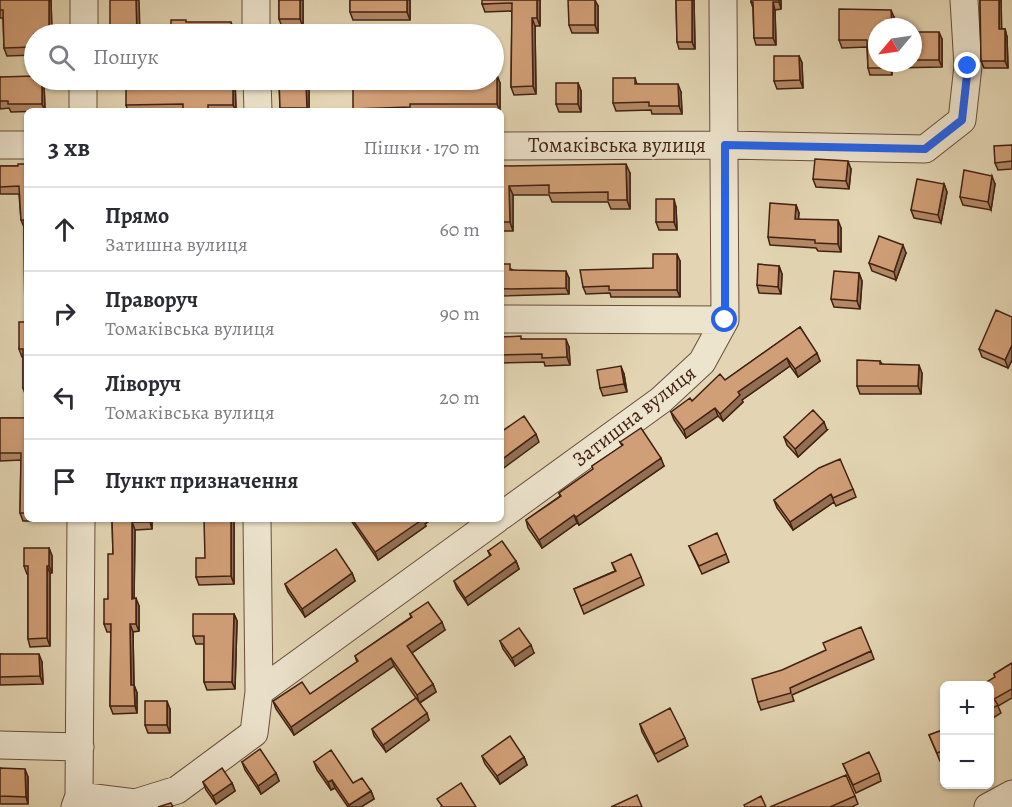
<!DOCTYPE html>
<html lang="uk">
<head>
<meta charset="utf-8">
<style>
  :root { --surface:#fff; --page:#f2f2f3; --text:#2b2b33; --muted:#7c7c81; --line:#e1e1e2 }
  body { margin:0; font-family:Alegreya,serif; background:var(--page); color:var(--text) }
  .controls { position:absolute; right:18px; bottom:18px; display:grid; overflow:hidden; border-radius:9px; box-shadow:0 2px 4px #0004 }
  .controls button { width:54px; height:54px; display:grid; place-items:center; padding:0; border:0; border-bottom:2px solid var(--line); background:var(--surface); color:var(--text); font:30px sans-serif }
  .compass { position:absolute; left:868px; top:18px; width:54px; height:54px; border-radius:50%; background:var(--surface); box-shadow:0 2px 4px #0004; rotate:241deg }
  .stop { position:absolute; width:18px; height:18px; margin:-14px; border:4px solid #2563eb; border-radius:50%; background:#fff }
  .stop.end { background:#2563eb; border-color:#fff; box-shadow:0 2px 6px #0008 }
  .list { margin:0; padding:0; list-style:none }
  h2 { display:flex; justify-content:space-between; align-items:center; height:78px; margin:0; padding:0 24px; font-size:26px }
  h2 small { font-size:20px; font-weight:400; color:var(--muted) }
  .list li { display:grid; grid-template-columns:39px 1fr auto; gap:18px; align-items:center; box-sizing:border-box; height:84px; padding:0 24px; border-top:2px solid var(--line) }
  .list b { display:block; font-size:22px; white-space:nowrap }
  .list p { margin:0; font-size:20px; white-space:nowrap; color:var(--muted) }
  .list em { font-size:20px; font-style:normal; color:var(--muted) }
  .icon { flex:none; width:33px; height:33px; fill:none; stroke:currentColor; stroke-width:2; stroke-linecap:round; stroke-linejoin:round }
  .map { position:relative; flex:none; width:1012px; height:807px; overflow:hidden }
  .search { position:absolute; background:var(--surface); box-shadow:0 2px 4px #0004; left:24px; top:24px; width:480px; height:66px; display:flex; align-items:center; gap:15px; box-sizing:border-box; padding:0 21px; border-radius:33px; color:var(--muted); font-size:22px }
  .panel { position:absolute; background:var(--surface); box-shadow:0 2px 4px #0004; left:24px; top:108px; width:480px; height:414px; border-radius:9px }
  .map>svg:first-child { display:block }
</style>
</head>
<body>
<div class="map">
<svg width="1012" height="807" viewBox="0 0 1012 807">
  <rect width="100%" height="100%" fill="#e3d5b3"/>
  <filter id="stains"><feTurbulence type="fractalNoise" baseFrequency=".00333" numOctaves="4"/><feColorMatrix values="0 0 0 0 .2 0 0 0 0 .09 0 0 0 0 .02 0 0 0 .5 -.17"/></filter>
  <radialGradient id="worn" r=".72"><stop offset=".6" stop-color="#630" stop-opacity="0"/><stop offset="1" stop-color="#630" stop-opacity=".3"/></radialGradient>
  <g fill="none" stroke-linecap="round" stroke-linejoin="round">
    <defs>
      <path id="minor" d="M256,0v34
        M84,34v-34
        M257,80l1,31
        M83,111v-31
        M0,145h27
        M501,146l224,-1 200,4 37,-29 6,-54 -4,-66
        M501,319l224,1
        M501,516l160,-116 41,-38 23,-42 -2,-320
        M259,692l238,-173
        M0,745l80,2
        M79,796l56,7 42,-13 77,-57 5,-41 -2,-173
        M75,807l4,-11 2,-277
        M988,807l24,-13"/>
    </defs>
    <use href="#minor" stroke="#6a4e3b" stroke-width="29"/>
    <use href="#minor" stroke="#ede4ce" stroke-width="27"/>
  </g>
  <path fill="#b48966" stroke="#422113" stroke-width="1.5" d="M0,0h51l1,34h-18v21l-27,1 -3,-8 -1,-30h-3z
    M279,0h24v27h-21l-3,-8z
    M350,0h60v20h-57l-3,-8z
    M540,0v26h-5l1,68 -22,1 -3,-8 1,-76 -27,1 -3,-8z
    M676,0h18l1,49h-16l-2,-7z
    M781,0v9l-6,1 1,35h-20l-2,-7 -1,-30 -2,-6z
    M980,0h21v29h4l2,8 1,31h-24l-3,-7z
    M598,6v27h-26l-3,-8z
    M894,17l-17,46h36v-31l29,7v28l-50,1v7h-22l-2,-7 -1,-21 -25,1 -3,-8z
    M799,56l3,7 1,25 -26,1 -3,-8z
    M0,77l43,3 1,4 1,27 -34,1 -2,-4 -9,1z
    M635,78l2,6 44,8 1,22h-30l-1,-4 -35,1 -3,-8z
    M143,80v2h54l38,-2 1,31h-108l-2,-6z
    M273,80h23v4h10l3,7v20h-28l-1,-3 -1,-28z
    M500,83v28h-147v-2z
    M578,83l3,8v21h-22l-3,-8z
    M1012,145v24l-14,1 -3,-7z
    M27,164v232h-1l-3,-8v-31h-1l-3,-8 6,-27 -1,-95 -3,-7 -2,-26h-19v-28h18z
    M501,166l129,7v36h-19l-3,-7h-56l-3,-7h-36v36h-12z
    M851,169l-2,20 -33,-2 -3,-8z
    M944,184l3,8 -6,31 -27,-5 -3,-8z
    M995,184l-4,26 -28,-5 -3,-8z
    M796,205l3,8 -1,6 43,9v24l-23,-1 -2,-3 -46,-3 -2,-8z
    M676,207l1,23h-18l-3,-8z
    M906,253l-10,27 -24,-9 -3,-8z
    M680,261v36h-69l-1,-4 -24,1 -3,-7z
    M501,264l12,6 56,8v16l-68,2z
    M779,266l3,8 -1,20 -22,-1 -2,-8z
    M859,273l3,8 -2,28 -26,-2 -3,-8z
    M1012,317v43l-4,8 -26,-11 -3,-8z
    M800,327l20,34 -22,16 -8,-11 -48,34 1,2 -20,19 -5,-5 -32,22 -12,-18 -3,-8 21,-11 33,-21z
    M501,337l21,2 47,8 1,18 -25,1 -1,-4 -42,1 -1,-3z
    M880,361l2,3 40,9 -1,21h-61l-3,-8z
    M624,374l3,18 -24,4 -3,-8z
    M0,418h27v101h20v2h-24l-3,-8 1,-53 -21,1z
    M827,430l-29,27 -11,-12 -3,-8z
    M620,442l44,24 -85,59 -2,-2 -35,25 -14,-20 -2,-8 34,-24 -1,-3 34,-24 -1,-3 30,-20z
    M853,489l3,8 -20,9 -2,-4 -41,28 -16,-22 -3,-8z
    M112,519h40v10l-17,1 -1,68 5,8v25l-6,1 1,53 3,8v20l-24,1 -3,-8 1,-74h-4l-3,-8 4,-25 5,-45z
    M234,519v65l-35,1 -3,-8 9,-19z
    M350,519h82l-7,5 1,2 -48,34z
    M689,546l37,8 3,8 -27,12z
    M49,548l3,8v17h-2v73l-20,1 -2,-8v-65h-1l-3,-8z
    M488,551l28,10 3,8 -51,36 -11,-16 -3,-8 36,-25z
    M612,563l29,14 3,8 -60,29 -10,-25 41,-18z
    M352,573l3,8 -50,36 -17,-25 -3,-8z
    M234,614l3,7 -2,68 -28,1 -3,-8v-38h-8l-3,-8z
    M410,614l35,16 -33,23 21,31 3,8 -16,11 9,17 -43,32 -12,-16 -2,-7 44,-31 -22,-32 -100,69 -18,-26 -3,-8 37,-7 47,-32 -2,-6 56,-39z
    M500,641l34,12 -19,13 -12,-17z
    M871,651l3,8 -82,36 2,6 -33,9 -3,-8z
    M0,654l42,8 1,22 -43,1z
    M1012,663v35l-14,8 3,7 -11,7v-34l5,-9 -1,-3z
    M170,709v24h-22l-3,-8z
    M640,724l45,14 3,8 -30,16 -16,-30z
    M945,729v30l-5,2 -11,-26z
    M482,756l42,1 3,8 -27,19 -15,-20z
    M242,762l34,11 3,8 -18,13 -16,-24z
    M314,762l39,21 18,8 3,8 -13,8h-13l-13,-19 -4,2 -14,-20z
    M843,764l36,9 2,8 -25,12z
    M0,768l28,9v27h-28z
    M203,782l29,1 3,8 -19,13 -10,-14z
    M855,796l3,8 -6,3h-82z"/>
  <path fill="#926f53" stroke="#422113" stroke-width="1.5" d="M49,0h2l1,34h-3z
    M136,0h3l1,34h-3z
    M300,0h3v27l-3,-8z
    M407,0h3v20l-3,-8z
    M537,0h3v26l-3,-8z
    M595,0l3,6v27l-3,-8z
    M692,0h2l1,49 -3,-7z
    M779,0h2v9l-2,-7z
    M999,0h2l1,37 -3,-8z
    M773,2l2,8 1,35 -3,-7z
    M891,10l3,7v10h-2z
    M532,18l3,8 1,68 -3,-8z
    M231,22l3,8v4h-2z
    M1005,29l2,8 1,31 -3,-7z
    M939,32l3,7v28l-3,-7z
    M799,56l3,7 1,25 -3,-8z
    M890,63h1l1,5v7l-2,-7z
    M497,75l3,8v28l-3,-7z
    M42,80h1l1,4 1,27 -3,-7z
    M233,80h2l1,31 -3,-6z
    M578,83l3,8v21l-3,-8z
    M306,84l3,7v20h-1l-1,-3z
    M678,84l3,8 1,22 -3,-8z
    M848,161l3,8 -2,20 -3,-8z
    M626,164l4,9v36l-3,-9z
    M992,176l3,8 -4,26 -3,-8z
    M944,184l3,8 -6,31 -3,-8z
    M509,186l4,9v36l-3,-9z
    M674,199l2,8 1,23 -3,-8z
    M796,205l3,8 -1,14 -3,-8z
    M838,220l3,8v24l-3,-8z
    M903,245l3,8 -10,27 -2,-8z
    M677,254l3,7v36l-3,-7z
    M779,266l3,8 -1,20 -3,-7z
    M566,271l3,7v16l-3,-6z
    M859,273l3,8 -2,28 -3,-8z
    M566,339l3,8 1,18 -3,-8z
    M1012,345v15l-4,8 -3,-8z
    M817,353l3,8 -22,16 -3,-8z
    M787,358l3,8 -48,34 1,2 -20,19 -3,-7 18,-22z
    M919,365l3,8 -1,21 -3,-8z
    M621,366l3,8 3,18 -3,-8z
    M715,408l3,8 -32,22 -2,-8z
    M824,422l3,8 -29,27 -3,-8z
    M536,434l3,8 -38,28v-10z
    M661,458l3,8 -85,59 -3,-8z
    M831,494l3,8 -41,28 -3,-8z
    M574,515l3,8 -35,25 -3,-8z
    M150,519h2v10l-2,-7z
    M231,519h3v65l-3,-8z
    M422,519h10l-7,5 1,2 -48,34 -3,-8z
    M132,522l3,8 -1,76 -2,-7z
    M49,548l3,8v17l-3,-7z
    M516,561l3,8 -51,36 -3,-7z
    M47,566l3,7v73l-3,-8z
    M352,573l3,8 -50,36 -3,-8z
    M136,598l3,8v25l-3,-7z
    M234,614l3,7 -2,68 -3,-7z
    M442,622l3,8 -35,24 -3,-8z
    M130,624l3,8 1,61 -3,-8z
    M531,645l3,8 -19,13 -3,-8z
    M39,654l3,8 1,22 -3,-8z
    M391,658l3,8 -100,69 -3,-8z
    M433,684l3,8 -17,11 -2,-8z
    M134,685l3,8v20l-2,-7z
    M167,701l3,8v24l-3,-8z
    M427,713l2,7 -43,32 -3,-7z
    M524,757l3,8 -27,19 -3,-8z
    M25,769l3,8v27l-2,-7z
    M276,773l3,8 -18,13 -3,-8z
    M332,780l3,8 -4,2 -3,-8z
    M232,783l3,8 -19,13 -3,-8z
    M371,791l3,8 -13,8h-12v-2z"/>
  <path fill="#d19f77" stroke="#422113" stroke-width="1.5" d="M0,0h49v34h-15v13l-30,1 -1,-38h-3z
    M110,0h26l1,34h-27z
    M279,0h21v19h-21z
    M350,0h57v12h-57z
    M482,0h55v18h-5l1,68 -22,1 1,-84 -30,1z
    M568,0h27v25h-26z
    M676,0h16v42h-15z
    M751,0h28v2h-6v36h-19l-1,-36h-2z
    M980,0h19v29h6v32h-24z
    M839,9l52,1 1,17h-15v36h13v5h-22l-1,-28h-28z
    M171,20h15v2h45l1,12h-61z
    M913,32h26v28h-26z
    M774,56h25l1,24 -26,1z
    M494,75h3v29h-87v3l-57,2v-29h141z
    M34,76v4h8v24h-34v-3h-8v-24z
    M613,78h22v6h43l1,22h-30v-4l-36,1z
    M126,80h15v2h56v-2h36v25h-25v6h-25v-7l-57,1z
    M279,80h15v4h12l1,24h-27z
    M556,83h22v21h-22z
    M1012,145v16l-17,2 -1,-17z
    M815,159l33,2 -2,20 -33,-2z
    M18,164h9v248v-24h-4v-39h-4v-27h6l-1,-102h-3l-2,-34 -19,1v-21h18z
    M626,164l1,36h-19v-8l-59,1v-8l-40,1 1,36h-9v-56z
    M964,170l28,6 -4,26 -28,-5z
    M917,179l27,5 -6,31 -27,-5z
    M656,199h18v23h-18z
    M770,203l26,2 -1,14 43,1v24l-23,-1v-3l-47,-3z
    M879,236l24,9 -9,27 -25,-9z
    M653,254h24v36h-68v-4l-26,1 -3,-17 73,-2z
    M501,264h9v6l56,1v17l-65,1z
    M758,264l21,2 -1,21 -21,-2z
    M834,271l25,2 -2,28 -26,-2z
    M996,310l16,7v28l-7,15 -26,-11z
    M800,327l17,26 -22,16 -8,-11 -49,34 2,3 -20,19 -5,-6 -31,22 -13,-18 19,-14 2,3 28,-27 5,6z
    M521,336v3h45l1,18 -25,1v-4l-41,1v-18z
    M857,360l23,1v3l39,1 -1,21h-61z
    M621,366l3,18 -24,4 -3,-18z
    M813,410l11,12 -29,27 -11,-12z
    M524,416l12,18 -35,26v-28z
    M0,418h27v95h-7l1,-60h-21z
    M641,428l20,30 -85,59 -2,-2 -35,25 -13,-20 35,-24 -2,-3 34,-24 -1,-3 31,-21 -3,-3z
    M840,459l13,30 -20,9 -2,-4 -41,28 -16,-22 45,-32z
    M112,519h38v3h-18v77l4,-1v26h-6l1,61h3l1,21h-25l1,-82h-7v-25h4v-45h5z
    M204,519h27v57l-35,1v-19h9z
    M352,519h71l-48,33z
    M717,533l9,21 -27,12 -10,-20z
    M502,541l14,20 -51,37 -11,-17 37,-26 -3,-4z
    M24,548h25v18h-2v72l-19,1v-73h-4z
    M336,549l16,24 -50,36 -17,-25z
    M631,554l10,23 -60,29 -7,-17 42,-18 -4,-8z
    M428,602l14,20 -35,24 26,38 -16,11 -26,-37 -100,69 -18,-26 29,-19 8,12 48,-33 -3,-5 57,-39 -2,-3z
    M193,614h41l-2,68h-28v-46h-11z
    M861,627l10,24 -81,37 1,5 -33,9 -6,-23 30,-9 44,-20 -3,-7z
    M519,628l12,17 -19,13 -12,-17z
    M0,654h39l1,22 -40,1z
    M1012,663v26l-18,10 4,6 -8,5v-24h-10l15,-9 -1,-3z
    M416,698l11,15 -44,32 -11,-16z
    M145,701h22v24h-22z
    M670,708l15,30 -30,16 -15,-30z
    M945,729v21l-8,3 -8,-18z
    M510,736l14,21 -27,19 -15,-20z
    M260,749l16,24 -18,13 -16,-24z
    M331,750l22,33 9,-5 9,13 -22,14 -17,-25 -4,2 -14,-20z
    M869,752l10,21 -26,12 -10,-21z
    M0,768l25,1 1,28 -26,-1z
    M222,768l10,15 -19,13 -10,-14z
    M846,775l9,21 -25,11h-60z
    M461,783l15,24h-35l1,-1 -5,-7z
    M637,795l5,12h-31z
    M761,796l5,11h-21l-1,-2z
    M171,803l2,4h-15z"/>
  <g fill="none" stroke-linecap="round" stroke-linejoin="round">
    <path stroke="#2563eb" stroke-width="8" d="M725,320v-175l200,4 37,-29 6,-54"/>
  </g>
  <g text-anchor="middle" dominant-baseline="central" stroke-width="4.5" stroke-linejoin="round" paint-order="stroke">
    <g font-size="21" fill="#422113" stroke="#ede4ce">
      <text x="617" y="145">Томаківська вулиця</text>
      <text transform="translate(634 416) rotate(-38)">Затишна вулиця</text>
    </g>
  </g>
  <rect width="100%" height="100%" filter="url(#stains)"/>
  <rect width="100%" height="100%" fill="url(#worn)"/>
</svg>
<div class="controls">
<button>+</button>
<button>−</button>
</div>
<svg class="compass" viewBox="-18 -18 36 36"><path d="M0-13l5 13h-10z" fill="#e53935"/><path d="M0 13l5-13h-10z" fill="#7c7c81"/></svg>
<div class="stop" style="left:725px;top:320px"></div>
<div class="stop end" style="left:968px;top:66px"></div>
<div class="search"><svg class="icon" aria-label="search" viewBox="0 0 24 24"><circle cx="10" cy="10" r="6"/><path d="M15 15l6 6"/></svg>Пошук</div>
<section class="panel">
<h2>3 хв<small>Пішки · 170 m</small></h2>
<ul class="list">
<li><svg class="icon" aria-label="ahead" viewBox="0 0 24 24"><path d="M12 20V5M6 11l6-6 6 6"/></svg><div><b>Прямо</b><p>Затишна вулиця</p></div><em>60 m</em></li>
<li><svg class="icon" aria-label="right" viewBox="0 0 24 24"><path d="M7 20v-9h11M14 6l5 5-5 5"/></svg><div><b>Праворуч</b><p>Томаківська вулиця</p></div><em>90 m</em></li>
<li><svg class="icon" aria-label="left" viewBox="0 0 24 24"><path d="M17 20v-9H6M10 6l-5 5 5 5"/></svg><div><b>Ліворуч</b><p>Томаківська вулиця</p></div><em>20 m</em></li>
<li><svg class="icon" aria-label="arrive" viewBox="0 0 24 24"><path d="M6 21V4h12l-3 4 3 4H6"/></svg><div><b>Пункт призначення</b></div></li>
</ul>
</section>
</div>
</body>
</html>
